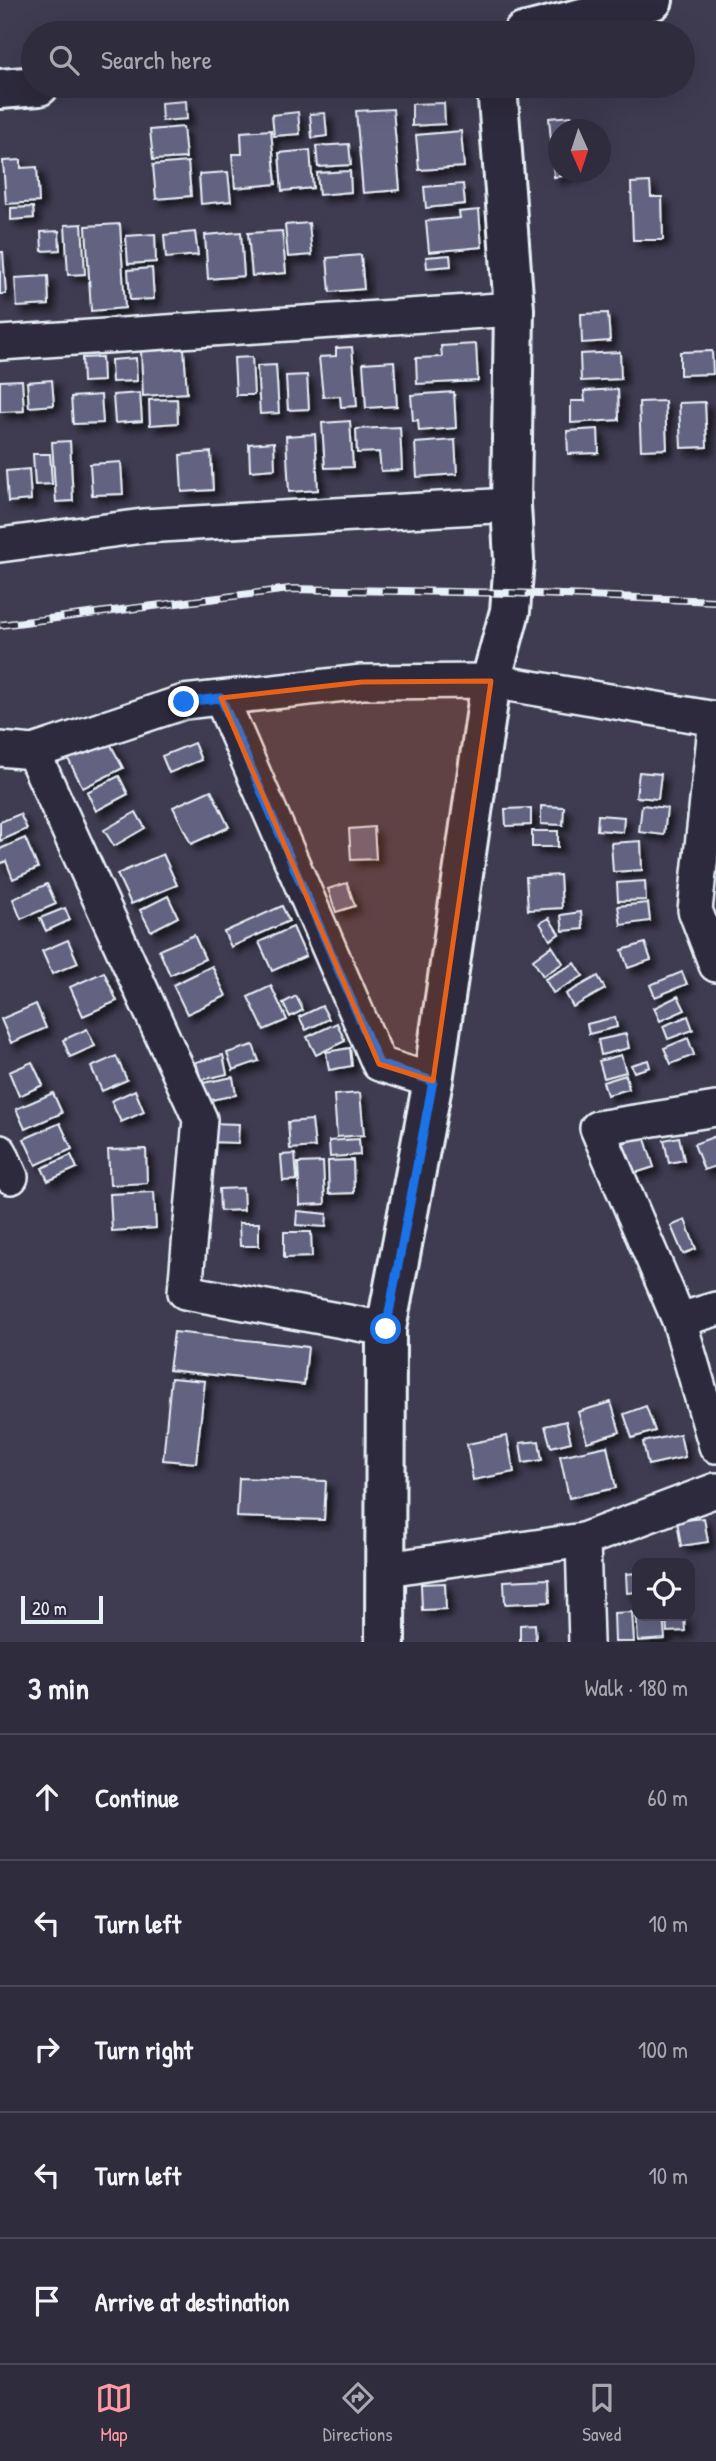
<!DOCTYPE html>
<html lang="en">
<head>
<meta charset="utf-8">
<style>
  :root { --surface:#2f2c3d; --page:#373444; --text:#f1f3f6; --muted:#a7a7b0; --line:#4a4857; --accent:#ff9aa2 }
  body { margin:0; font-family:"Patrick Hand",sans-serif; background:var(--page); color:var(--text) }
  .controls { position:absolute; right:21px; bottom:21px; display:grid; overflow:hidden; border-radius:14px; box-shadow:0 7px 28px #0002 }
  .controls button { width:63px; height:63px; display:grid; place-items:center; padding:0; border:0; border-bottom:2px solid var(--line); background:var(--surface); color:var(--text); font:35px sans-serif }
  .compass { position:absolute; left:548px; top:119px; width:63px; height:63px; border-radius:50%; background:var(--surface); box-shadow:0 7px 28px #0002; rotate:177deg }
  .scale { position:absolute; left:21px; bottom:18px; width:82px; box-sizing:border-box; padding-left:7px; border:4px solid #e8f1f8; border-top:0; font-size:19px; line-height:24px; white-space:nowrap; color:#e8f1f8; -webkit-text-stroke:5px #2f2a3d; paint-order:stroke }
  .stop { position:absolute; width:21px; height:21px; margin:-16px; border:5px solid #1a73e8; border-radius:50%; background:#fff }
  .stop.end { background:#1a73e8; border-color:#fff; box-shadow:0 2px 7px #0008 }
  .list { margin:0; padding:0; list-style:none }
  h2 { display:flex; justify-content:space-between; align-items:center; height:91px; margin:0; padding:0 28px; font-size:30px }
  h2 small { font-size:23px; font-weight:400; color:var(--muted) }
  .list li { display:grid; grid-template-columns:46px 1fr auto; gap:21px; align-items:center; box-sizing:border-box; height:126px; padding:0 28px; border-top:2px solid var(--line) }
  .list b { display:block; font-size:26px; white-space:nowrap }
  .list em { font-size:23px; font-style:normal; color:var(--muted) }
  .icon { flex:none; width:38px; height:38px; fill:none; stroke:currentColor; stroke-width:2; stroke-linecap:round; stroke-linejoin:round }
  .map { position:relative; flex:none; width:716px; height:1642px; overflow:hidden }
  .search { position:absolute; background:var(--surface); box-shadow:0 7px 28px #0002; left:21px; right:21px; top:21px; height:77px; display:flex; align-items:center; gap:18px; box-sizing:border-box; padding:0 24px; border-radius:38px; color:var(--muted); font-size:26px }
  .sheet { height:721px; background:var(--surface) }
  nav { display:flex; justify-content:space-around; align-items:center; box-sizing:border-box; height:98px; border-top:2px solid var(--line); background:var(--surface); font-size:19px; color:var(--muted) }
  nav a { display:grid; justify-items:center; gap:4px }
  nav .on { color:var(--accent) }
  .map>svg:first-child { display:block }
</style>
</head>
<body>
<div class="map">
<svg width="716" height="1642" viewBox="0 0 716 1642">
  <defs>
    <filter id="shadow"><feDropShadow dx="6" dy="6" stdDeviation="3.5" flood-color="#0009"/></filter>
  </defs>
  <rect width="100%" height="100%" fill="#3f3b51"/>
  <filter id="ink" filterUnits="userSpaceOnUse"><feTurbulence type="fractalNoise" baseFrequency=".0143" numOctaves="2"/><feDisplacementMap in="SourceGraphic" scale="14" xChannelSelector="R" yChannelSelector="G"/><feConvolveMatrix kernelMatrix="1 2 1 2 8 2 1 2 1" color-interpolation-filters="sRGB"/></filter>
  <g filter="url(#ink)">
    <path fill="#646280" stroke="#e8f1f8" stroke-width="2" filter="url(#shadow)" d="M186,101l1,18 -25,2 -1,-18z
      M444,103l1,21 -33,2v-22z
      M393,109l7,81 -37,3 -7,-82z
      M298,112l2,22 -26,2 -2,-21z
      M325,113l2,23 -15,2 -2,-24z
      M572,116l1,14h-15v42h19v2l-23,3 -5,-59z
      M183,127l3,31 -33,2 -3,-30z
      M271,130l5,54 -41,4 -3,-34h10l-1,-22z
      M461,131l3,36 -45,3 -3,-35z
      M349,144l2,21 -33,2 -2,-21z
      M310,150l3,38 -31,3 -3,-38z
      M21,160v8l16,-1 2,35 -33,2 -3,-43z
      M188,162l3,34 -35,3 -3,-34z
      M350,171l1,21 -32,3 -2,-22z
      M228,172l3,29 -30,3 -2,-30z
      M650,182l1,15h11l1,43h-30l-2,-57z
      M463,184l2,20 -39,4 -2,-21z
      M33,207l1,11 -23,2v-12z
      M479,210l3,37 -53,5 -3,-31 34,-3 -1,-6z
      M309,223l3,32 -24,2 -3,-32z
      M82,224l3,50 -17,1 -3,-50z
      M120,224l5,84 -34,3 -5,-85z
      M59,231l1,19 -18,1 -1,-19z
      M282,231l4,42 -34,3 -4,-43z
      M195,232l3,23 -32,3 -2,-23z
      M241,232l3,44 -36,3 -3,-44z
      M155,234l1,28 -28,2 -2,-28z
      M0,252h3l3,42h-6z
      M361,255l3,34 -34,3 -3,-34z
      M450,255l1,11 -24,2 -1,-11z
      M152,268l2,31 -24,1 -2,-30z
      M48,276l1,29 -32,2 -2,-29z
      M608,313l2,28 -28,2 -1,-29z
      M476,344l2,37 -61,3 -1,-26 26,-1 -1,-11z
      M352,347l5,59 -16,1 -1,-11 -17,1 -4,-40 17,-1v-8z
      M184,348l3,45 -44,3 -2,-45z
      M712,351l1,23 -33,1v-23z
      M620,352l1,27 -40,2 -1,-27z
      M102,357l1,24 -20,1 -1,-24z
      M252,357l2,38h-18l-2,-37z
      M136,358l1,23 -25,1 -1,-22z
      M394,361l3,45 -31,2 -3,-45z
      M276,365l3,48 -19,1 -3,-48z
      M307,375l2,34 -21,1 -2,-34z
      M22,380l2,31 -24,1v-31z
      M52,380l2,25 -25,2 -2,-25z
      M618,389l1,31 -48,3v-22h14l-1,-10z
      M454,392l2,36 -37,3 -1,-11 -5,1 -2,-26z
      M140,393l2,28 -27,2 -2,-28z
      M101,395l2,28 -30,1 -2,-27z
      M177,399l1,24 -28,2 -1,-25z
      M665,401l2,48 -26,1 -2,-48z
      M705,402l2,45 -26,1 -2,-45z
      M350,421l3,46 -28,1 -3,-45z
      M400,427l2,43 -21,1 -2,-19 -22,1 -1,-24z
      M598,429l1,24 -31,1 -1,-23z
      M315,434l3,56 -29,2 -3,-56z
      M455,440l2,34 -40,3 -2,-34z
      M70,441l3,60 -17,1 -4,-60z
      M274,442l1,27 -25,2 -1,-27z
      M211,452l2,38 -31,2 -2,-37z
      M33,454h17l2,30 -17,1z
      M121,462l2,32 -31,1 -2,-31z
      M29,469l2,31 -23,2 -2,-31z
      M104,732l19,36 -40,20 -18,-35z
      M194,743l7,17 -32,13 -7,-17z
      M639,772l22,2 -3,25 -22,-2z
      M119,776l9,18 -32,17 -9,-19z
      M211,790l18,37 -38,17 -18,-37z
      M642,805l25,3 -3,27 -25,-3z
      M541,806l23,1 -1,18 -22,-1z
      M531,808v17l-25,1 -1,-17z
      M136,812l9,16 -31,18 -10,-16z
      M20,814l7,15 -27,12v-19z
      M598,815l26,2 -1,15 -26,-2z
      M374,827l2,32 -25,1 -2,-31z
      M532,831h26v16h-26z
      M25,838l13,30 -25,11 -7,-18 -6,3v-15z
      M641,841l1,29 -29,2 -2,-29z
      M163,854l14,31 -46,19 -14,-30z
      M560,875l2,33 -34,2 -2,-33z
      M645,881l1,19 -28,1 -1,-18z
      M347,883l8,23 -19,6 -8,-23z
      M47,884l9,20 -35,15 -8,-20z
      M168,896l10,21 -27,14 -11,-21z
      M648,903l2,18 -29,4 -3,-19z
      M282,906l7,15 -58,26 -7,-15z
      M65,908l5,12 -24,11 -6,-13z
      M581,912l2,17 -20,2 -2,-16z
      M549,918l10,16 -9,6 -10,-17z
      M293,927l13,29 -34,15 -13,-29z
      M194,935l11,24 -35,16 -11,-25z
      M68,940l10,23 -26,11 -10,-23z
      M645,943l6,17 -23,8 -6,-18z
      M552,946l11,17 -20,13 -10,-16z
      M575,963l8,13 -30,17 -8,-14z
      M212,966l14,30 -39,18 -14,-29z
      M104,972l13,29 -34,15 -13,-29z
      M682,972l5,12 -32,13 -5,-12z
      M598,976l7,13 -32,18 -7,-13z
      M271,986l16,34 -23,10 -16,-33z
      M296,996l7,14 -13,7 -7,-14z
      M678,996l7,14 -25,11 -6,-13z
      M36,1004l10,24 -35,15 -10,-24z
      M322,1006l7,13 -23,11 -7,-13z
      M688,1016l5,14 -25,9 -5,-13z
      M615,1017l2,10 -28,7 -2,-10z
      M337,1023l8,18 -29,14 -9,-18z
      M87,1029l8,17 -25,11 -7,-17z
      M626,1034l3,14 -28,7 -3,-15z
      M688,1038l6,17 -23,9 -7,-16z
      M253,1045l6,16 -26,9 -6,-17z
      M350,1048l2,18 -23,4 -3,-18z
      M223,1055l4,19 -26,6 -5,-18z
      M621,1055l5,17 -22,6 -5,-17z
      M116,1056l11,24 -25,11 -11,-24z
      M648,1060l2,7 -16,5 -3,-7z
      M32,1062l11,23 -24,11 -10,-24z
      M626,1075l3,14 -22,6 -4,-13z
      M233,1077l3,18 -30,6 -3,-18z
      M135,1090l9,22 -23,10 -10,-21z
      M53,1093l9,20 -37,16 -9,-20z
      M360,1093l4,42 -27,2 -3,-42z
      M312,1120l3,27 -25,2 -2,-27z
      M60,1123l12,26 -36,16 -12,-26z
      M209,1123l30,1 -1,19 -30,-1z
      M644,1136l10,31 -22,7 -9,-31z
      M716,1136v30l-12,4 -10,-26z
      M679,1137l5,23 -15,3 -5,-23z
      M359,1139l1,16 -30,2 -1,-16z
      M146,1149l1,34 -37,2 -2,-35z
      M295,1154l2,26 -14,1 -2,-26z
      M71,1155l6,13 -29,13 -6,-13z
      M353,1160l1,33 -25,1 -1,-33z
      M323,1162l2,42 -25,1 -2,-42z
      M243,1188l1,22 -24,1 -1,-22z
      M154,1192l2,36 -44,3 -2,-37z
      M297,1211l30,3 -1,13 -30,-2z
      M685,1220l11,29 -13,5 -12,-28z
      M239,1223h20v23h-19z
      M284,1232h27l1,25 -28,1z
      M174,1332l134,15 -4,38 -135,-15z
      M171,1378l34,3 -9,82 -33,-3z
      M611,1402l9,30 -33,10 -9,-30z
      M646,1406l9,25 -23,7 -8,-24z
      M566,1421l5,21 -20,5 -6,-21z
      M680,1434l5,23 -37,8 -5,-23z
      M507,1436l7,36 -41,8 -6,-36z
      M539,1441l3,19 -19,3 -3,-20z
      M607,1446l9,42 -47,10 -9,-42z
      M239,1478l87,3 -2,39 -87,-3z
      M704,1518l4,24 -27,4 -4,-25z
      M637,1573v19l-10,1 -1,-19z
      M549,1579l1,23 -45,2 -1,-23z
      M445,1583l1,26 -24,1 -1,-26z
      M636,1610l1,6h26l2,23 -27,2z
      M632,1612l2,30h-19l-1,-29z
      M666,1616h18l1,15 -18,1z
      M535,1624l1,18h-16v-17z"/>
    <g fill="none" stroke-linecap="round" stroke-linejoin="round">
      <defs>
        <path id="minor" d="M0,343l514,-34
          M0,545l143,-19 368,-21
          M221,698l158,366 54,17
          M716,719l-21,191 21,55
          M0,749l33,3 151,-50 178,-20 129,-1 225,38
          M33,752l167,367 -15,173 201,37
          M716,1109l-119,19 82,192 37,126
          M0,1152l11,25
          M679,1320l37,-11
          M583,1540l3,102
          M387,1569l196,-29 133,-50"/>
        <path id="tertiary" d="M523,33l130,-33
          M0,89l39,-3
          M385,1642l1,-313 47,-248 58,-400 19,-70 4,-51 -3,-55 3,-196 -17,-223"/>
      </defs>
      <use href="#minor" stroke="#e8f1f8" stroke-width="38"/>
      <use href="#tertiary" stroke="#e8f1f8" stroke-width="44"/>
      <use href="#minor" stroke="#2f2a3d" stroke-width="33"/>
      <use href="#tertiary" stroke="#2f2a3d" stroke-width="38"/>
      <defs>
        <path id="rail" d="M0,625l290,-36 221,4 205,8"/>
      </defs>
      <use href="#rail" stroke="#e8f1f8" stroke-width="8"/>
      <use href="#rail" stroke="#2f2a3d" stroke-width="5" stroke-dasharray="16" stroke-linecap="butt"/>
    </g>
  </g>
  <g fill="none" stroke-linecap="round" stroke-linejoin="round" filter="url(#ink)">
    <path stroke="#1a73e8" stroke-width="9" d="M184,702l37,-4 158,366 54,17 -47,248"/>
  </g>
  <path fill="#e86118" fill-opacity="0.2" stroke="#e86118" stroke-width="5" stroke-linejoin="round" d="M491,681l-58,400 -54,-17 -158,-366 141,-16z"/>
</svg>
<div class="controls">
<button><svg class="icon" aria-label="locate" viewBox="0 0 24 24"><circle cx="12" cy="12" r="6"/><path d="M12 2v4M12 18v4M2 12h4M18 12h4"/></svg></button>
</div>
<svg class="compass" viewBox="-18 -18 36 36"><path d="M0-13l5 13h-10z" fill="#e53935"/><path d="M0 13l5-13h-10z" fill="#a7a7b0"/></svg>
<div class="scale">20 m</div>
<div class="stop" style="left:386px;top:1329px"></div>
<div class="stop end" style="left:184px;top:702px"></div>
<div class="search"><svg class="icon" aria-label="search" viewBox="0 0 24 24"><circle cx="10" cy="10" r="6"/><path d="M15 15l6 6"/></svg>Search here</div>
</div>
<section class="sheet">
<h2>3 min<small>Walk · 180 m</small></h2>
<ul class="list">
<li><svg class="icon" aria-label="ahead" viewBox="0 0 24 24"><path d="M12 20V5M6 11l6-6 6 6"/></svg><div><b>Continue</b></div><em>60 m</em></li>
<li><svg class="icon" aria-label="left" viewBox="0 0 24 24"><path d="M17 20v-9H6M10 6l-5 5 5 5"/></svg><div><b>Turn left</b></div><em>10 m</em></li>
<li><svg class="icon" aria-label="right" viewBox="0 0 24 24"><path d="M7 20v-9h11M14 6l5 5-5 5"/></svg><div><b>Turn right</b></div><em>100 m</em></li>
<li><svg class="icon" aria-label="left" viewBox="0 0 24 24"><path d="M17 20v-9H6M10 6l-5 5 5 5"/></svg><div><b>Turn left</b></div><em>10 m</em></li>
<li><svg class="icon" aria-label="arrive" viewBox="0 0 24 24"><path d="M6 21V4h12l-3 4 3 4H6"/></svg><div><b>Arrive at destination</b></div></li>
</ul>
</section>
<nav>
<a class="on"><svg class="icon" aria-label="map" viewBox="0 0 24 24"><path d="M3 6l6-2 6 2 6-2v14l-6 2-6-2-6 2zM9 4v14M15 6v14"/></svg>Map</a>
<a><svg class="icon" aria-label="directions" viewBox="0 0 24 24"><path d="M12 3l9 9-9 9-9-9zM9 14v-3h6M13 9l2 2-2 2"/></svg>Directions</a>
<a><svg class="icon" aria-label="saved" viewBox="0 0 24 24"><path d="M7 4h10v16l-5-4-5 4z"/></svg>Saved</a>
</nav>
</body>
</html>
